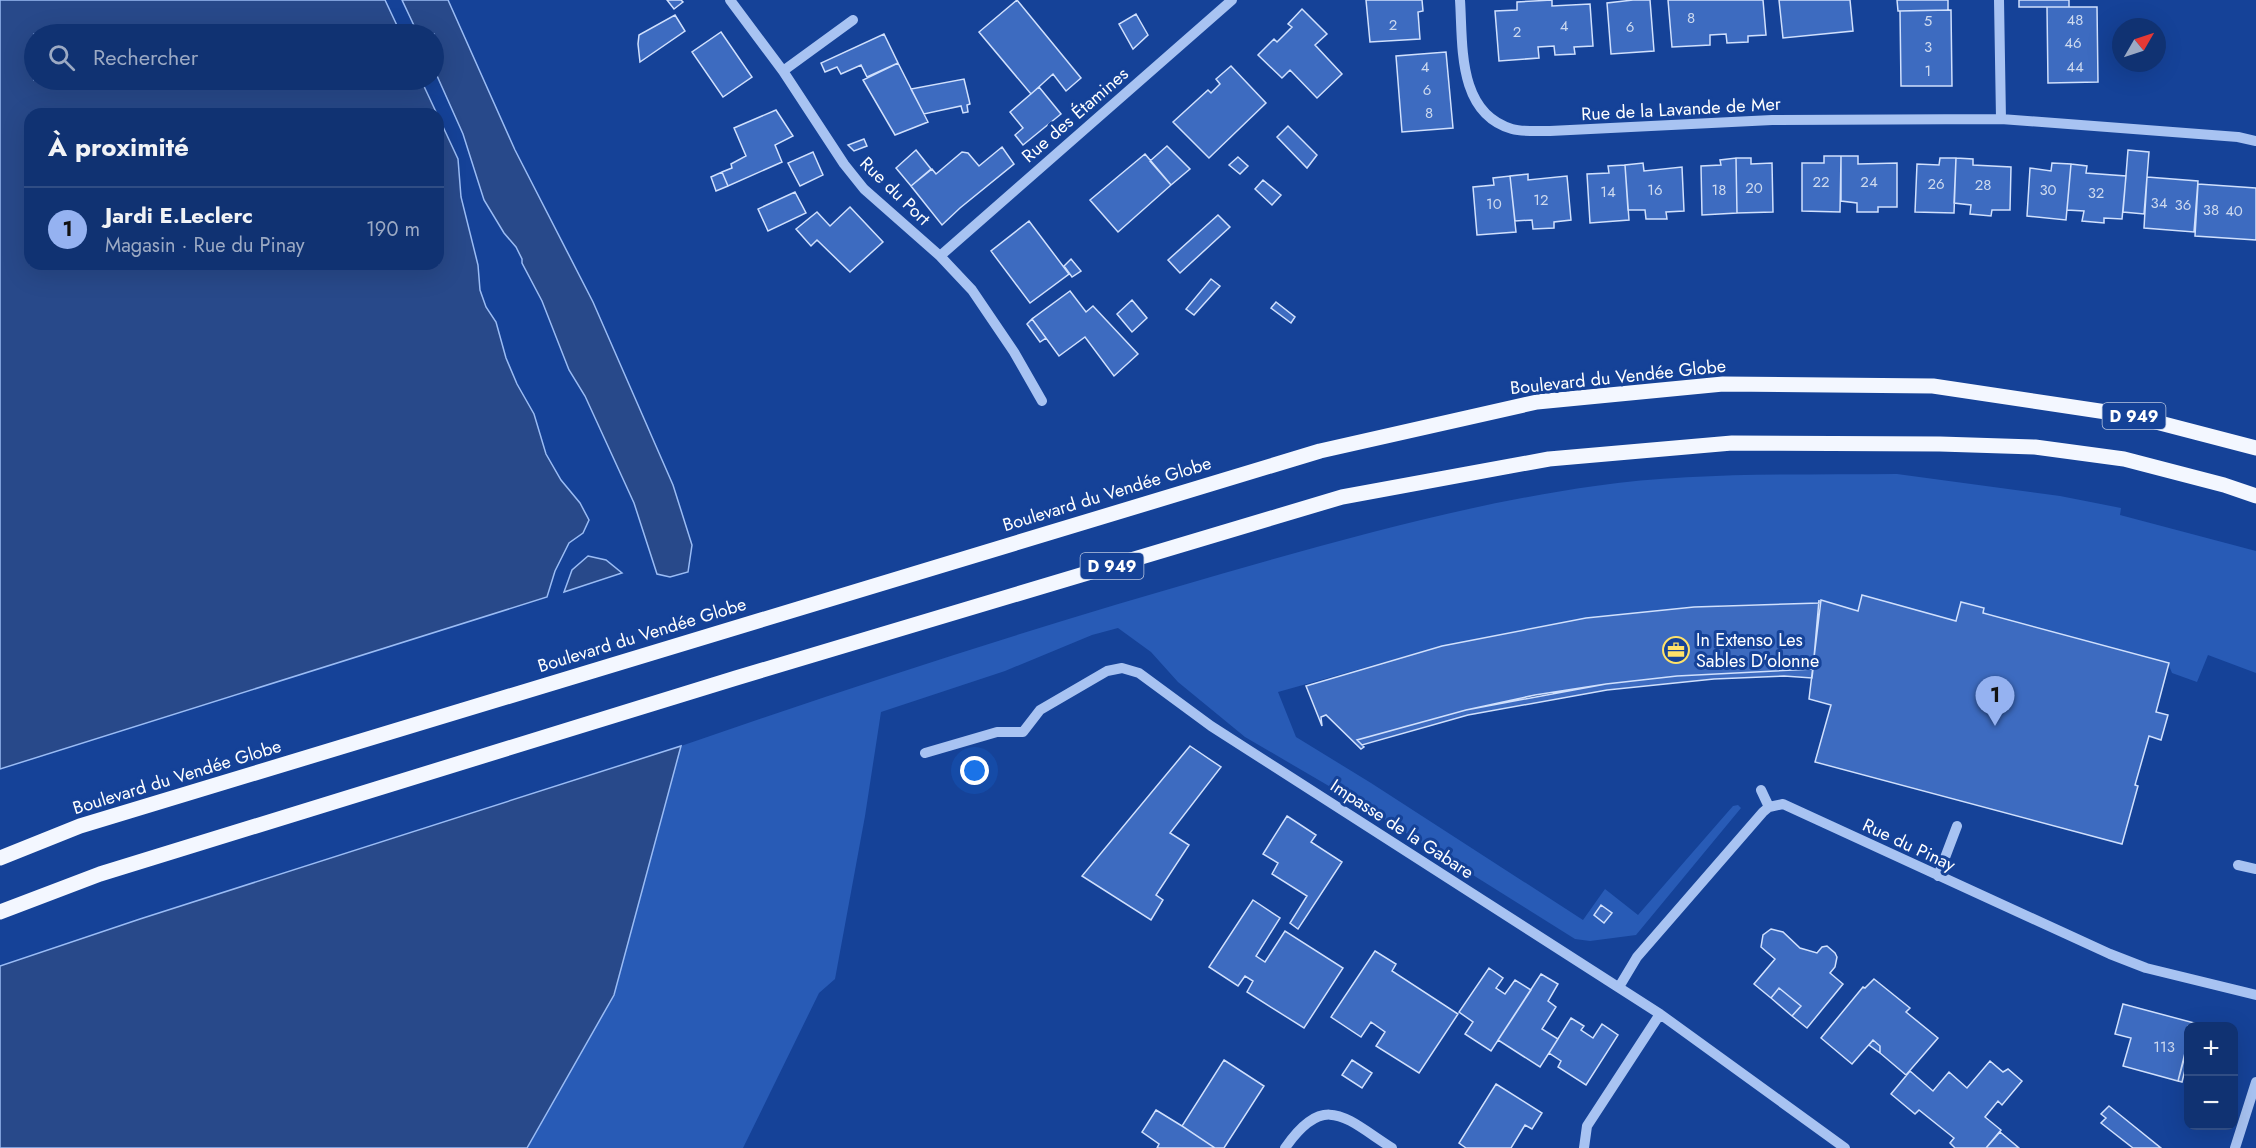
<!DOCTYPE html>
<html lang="fr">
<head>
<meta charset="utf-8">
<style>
  :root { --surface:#103272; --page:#193a77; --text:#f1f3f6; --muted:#9caac4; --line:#304d84; --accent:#95b2f1 }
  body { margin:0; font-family:Jost,sans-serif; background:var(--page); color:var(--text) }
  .controls { position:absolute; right:18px; bottom:18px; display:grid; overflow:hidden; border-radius:12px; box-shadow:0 6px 24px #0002 }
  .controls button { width:54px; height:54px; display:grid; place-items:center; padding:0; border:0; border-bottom:2px solid var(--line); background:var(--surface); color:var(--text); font:30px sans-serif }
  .compass { position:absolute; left:2112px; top:18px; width:54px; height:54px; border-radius:50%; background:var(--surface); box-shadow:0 6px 24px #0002; rotate:51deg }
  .you { position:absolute; left:975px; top:771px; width:21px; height:21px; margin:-15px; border:4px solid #fff; border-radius:50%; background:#1a73e8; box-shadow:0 0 0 9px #1a73e833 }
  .badge { display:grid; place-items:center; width:39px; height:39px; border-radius:50%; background:var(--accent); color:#111; font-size:20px; font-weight:700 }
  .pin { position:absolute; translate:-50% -50px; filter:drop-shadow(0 2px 3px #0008) }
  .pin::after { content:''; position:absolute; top:32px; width:21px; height:18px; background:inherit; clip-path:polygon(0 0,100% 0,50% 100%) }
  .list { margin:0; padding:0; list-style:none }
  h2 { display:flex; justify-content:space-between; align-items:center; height:78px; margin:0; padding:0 24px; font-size:26px }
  h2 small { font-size:20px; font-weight:400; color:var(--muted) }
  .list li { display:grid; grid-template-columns:39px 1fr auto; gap:18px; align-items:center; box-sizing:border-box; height:84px; padding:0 24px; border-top:2px solid var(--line) }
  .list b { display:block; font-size:22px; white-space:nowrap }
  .list p { margin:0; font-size:20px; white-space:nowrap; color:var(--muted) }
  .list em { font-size:20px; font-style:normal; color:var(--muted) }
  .icon { flex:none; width:33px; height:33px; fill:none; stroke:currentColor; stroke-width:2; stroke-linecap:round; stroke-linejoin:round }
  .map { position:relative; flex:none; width:2256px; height:1148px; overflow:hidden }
  .search { position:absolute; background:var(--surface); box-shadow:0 6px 24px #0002; left:24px; top:24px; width:420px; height:66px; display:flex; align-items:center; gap:15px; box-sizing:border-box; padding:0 21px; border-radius:33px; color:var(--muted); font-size:22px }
  .panel { position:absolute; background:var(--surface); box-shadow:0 6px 24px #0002; left:24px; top:108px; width:420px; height:162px; border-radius:18px }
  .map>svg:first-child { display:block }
</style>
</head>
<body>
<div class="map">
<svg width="2256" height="1148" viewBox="0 0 2256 1148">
  <rect width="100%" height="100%" fill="#154298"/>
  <path fill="#285bb6" d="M1897,474l163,22 61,12 -1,7 136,36v122l-48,-18 -11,27 -25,-9 -4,-10 -185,-50 1,-5 -23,-6 -5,19 -94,-26 -4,16 -37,-11 -2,3 -91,2 -142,13 -144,28 -164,46 18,45 75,46 212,137 22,-31 33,26 95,-109 5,-1 3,3 -105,127 -46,6 -15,-2 -217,-136 -113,-66 -67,-55 -27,-30 -33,-24 -26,7 -87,36 -124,41 -16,104 -30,163 -16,14 -76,155h-216l87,-153 67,-249c179,-62 358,-120 540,-172 123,-35 246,-70 374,-88 98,-14 202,-11 302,-12z"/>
  <path fill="#28498a" stroke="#9abcf5" stroke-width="1.5" d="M0,0h385l16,34h-367v46h387l16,34h-407v150h408v-148l20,43 3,38 17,68 2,25 6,17 10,15 10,36 11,26 17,30 12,40 15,26 19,23 9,17 -6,13 -14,10 -14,28 -8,26 -547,172z
    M402,0h46l67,150 78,152 80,183 19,60 -4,27 -18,5 -13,-3 -23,-71 -49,-107 -16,-26 -27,-69 -20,-38v-4l-6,-12 -12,-14 -20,-33 -21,-66 -29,-65v-35h-16z
    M588,556l18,4 16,13 -58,19 8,-22z
    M681,746l-67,249 -87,153h-527v-182l140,-47z"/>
  <path fill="#3d6bc0" stroke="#d0e0fd" stroke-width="1.5" d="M667,0h14l2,2 -9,7z
    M1017,0l64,78 -15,13 -13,-17 -22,20 -52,-62z
    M1366,0h56l1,11 -5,1 2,27 -50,3z
    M1552,0v6l38,-2 3,42 -19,1 1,7 -20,1 -1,-9 -16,1 1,11 -40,3 -4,-50 22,-1v-8z
    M1633,0h17l4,51 -43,3 -4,-51z
    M1668,0h95l3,35 -18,1v6l-21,1 -1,-9 -16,1v10l-38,2z
    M1779,0h71l3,31 -70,7z
    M1897,0h51v10l-50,1z
    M2019,0h50v7h-50z
    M2047,7h50l1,75 -50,1z
    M1302,9l25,25 -12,11 27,29 -25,24 -27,-28 -8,8 -24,-23 16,-16 3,3 15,-15 -4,-3z
    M1951,10l1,76h-51l-1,-75z
    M1136,14l12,21 -15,14 -14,-25z
    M675,15l10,16 -45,31 -2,-18 1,-9z
    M721,32l31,45 -29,20 -31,-45z
    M884,34l14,29 -31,14 -6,-12 -20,9 -4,-7 -12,5 -4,-9z
    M1446,52l7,76 -51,4 -6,-76z
    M898,63l30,59 -33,13 -32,-55z
    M1231,66l35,37 -57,55 -36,-36 35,-32 3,3 9,-9 -4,-5z
    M964,79l6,25 -3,1 1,7 -5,1 -2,-7 -37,8 -13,-25z
    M1039,87l22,27 -38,31 -8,-10 8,-7 -13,-16z
    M776,110l17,26 -18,9 7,17 -54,24 -6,-14 10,-4 -1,-4 15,-8 -12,-28z
    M1288,126l29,29 -10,13 -30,-31z
    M864,139l3,7 -13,5 -6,-6z
    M1167,146l23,23 -19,16 -21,-24z
    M1002,147l12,17 -54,44 -18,17 -31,-39 21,-17 4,5 26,-22 6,1 11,13z
    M916,150l15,19 -20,17 -15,-18z
    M2128,150l21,2 -5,62 -21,-2z
    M813,152l10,23 -23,11 -12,-23z
    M1145,154l26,31 -53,47 -28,-32z
    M1824,156h17l-1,56 -38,-1v-48h22z
    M1841,156h17v8l39,-1v44h-19v5h-21v-9l-16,-2z
    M1238,157l10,9 -8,8 -11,-9z
    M1736,158l1,55 -35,2 -1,-49 20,-1 -1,-5z
    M1736,158h15v6l21,-1 1,49 -36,1z
    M1940,158h16l-2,55 -39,-1 2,-48 22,1z
    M1956,158l17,1v6l38,2 -1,43h-18l-1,6 -21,-2 1,-9 -17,-2z
    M1643,163l1,8 38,-4 2,44 -18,1 1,7h-21l-1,-9h-17l-3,-45z
    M2052,163l19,1 -5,56 -39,-4 3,-48 21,3z
    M2071,164l16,2 -1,7 40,3 -4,43 -18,-1v5l-22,-2 2,-10 -17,-1z
    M1625,165l4,55 -39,3 -3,-49 22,-1 -1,-7z
    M722,172l6,14 -12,5 -5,-14z
    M1528,174v6l39,-4 4,44 -17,2v6l-21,1 -1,-9 -17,1 -5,-45z
    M1510,176l6,56 -39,3 -4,-48 21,-2 -1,-7z
    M2147,177l51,4 -4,51 -50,-4z
    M1263,180l18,15 -9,10 -17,-16z
    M2198,184l58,4v52l-61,-4z
    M795,192l11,21 -38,18 -10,-22z
    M850,207l33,35 -33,30 -33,-32 -6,6 -15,-17 21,-17 13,14z
    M1218,215l12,12 -50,46 -12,-13z
    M1029,221l40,53 -39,29 -39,-52z
    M1071,259l10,12 -9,6 -8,-11z
    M1211,279l9,7 -26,29 -8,-6z
    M1070,291l16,21 7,-6 45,48 -24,22 -29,-39 -26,19 -27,-37z
    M1132,300l15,18 -15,14 -15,-18z
    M1276,302l19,15 -4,6 -20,-15z
    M1032,319l14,19 -6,4 -13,-18z
    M1862,595l94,26 5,-19 23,6 -1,5 186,50 -13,49 12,3 -7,25 -12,-4 -14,49 3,1 -16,58 -307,-82 16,-57 -22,-6 12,-99 37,11z
    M1819,600l-6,69 -136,7 -71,8 -71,11 -69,15 -109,30 7,7 -3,2 -35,-34 -5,2 1,9 -16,-40 136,-40 144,-28 108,-11 125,-4z
    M1813,669l-1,9 -28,-2 -70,3 -107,11 -139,25 -106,30 -5,-5 109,-30 140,-26 71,-8z
    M1190,746l31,21 -51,66 19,12 -33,50 7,5 -12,20 -69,-44z
    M1287,816l29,19 -5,7 31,20 -44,67 -8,-6 17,-27 -35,-22 6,-11 -15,-9z
    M1253,900l27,18 -24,38 9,6 20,-31 58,37 -39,60 -57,-36 6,-11 -8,-5 -7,10 -29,-19z
    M1601,905l11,8 -8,10 -10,-8z
    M1771,929l12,3 17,16 17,5 5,-6 5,-1 8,7 2,4 -2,10 -5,6 13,11 -36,44 -15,-12 9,-10 -22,-18 -8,10 -17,-14 21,-25 -14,-12 2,-12z
    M1375,951l21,13 -4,7 66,43 -39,59 -43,-27 9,-14 -14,-10 -10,15 -30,-20z
    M1489,968l14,10 -7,10 9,6 10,-14 16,10 -40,61 -26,-17 8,-12 -14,-10z
    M1541,974l17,10 -10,17 8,6 -14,22 16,10 -18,28 -42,-27z
    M1874,979l36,29 -4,4 32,26 -32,37 -26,-22v-7l-7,-6 -21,24 -31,-26 42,-51 2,1z
    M1779,988l22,18 -9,10 -21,-18z
    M2123,1004l75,20 -1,2h-9v19l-10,36 -55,-15 8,-28 -16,-4z
    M1571,1018l13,8 -3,4 12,8 9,-14 16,11 -32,50 -28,-18 3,-6 -12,-8z
    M1873,1040l7,6v7l-11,-8z
    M2187,1045l1,13 -6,24 -4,-1z
    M1224,1060l40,26 -40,62h-9l-33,-22z
    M1352,1060l20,13 -10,15 -20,-13z
    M1990,1061l13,11 5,-3 14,12 -20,24 -4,-4 -13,16 16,13 -15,18h-31l-5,-5 4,-5 -35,-28 -4,4 -24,-20 19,-23 23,20 16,-19 18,16z
    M1496,1084l46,29 -10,16 -7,-4 -14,23h-45l-7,-5z
    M2109,1106l52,42h-28l-32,-25 5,-5 -5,-4z
    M1156,1110l26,16 33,22h-58l2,-4 -17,-12z
    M2000,1132l19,16h-33z"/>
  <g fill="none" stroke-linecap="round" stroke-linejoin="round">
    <path stroke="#a8c3f2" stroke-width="10" d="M730,0l53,71 61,93 20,25 76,67 32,34 42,62 28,49
      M1460,0c3,45 -3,113 52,129 11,3 26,2 38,2l222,-11 229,-1 -2,-119
      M783,71l70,-51
      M2001,119l237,18 18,4
      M940,256l292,-256
      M925,753l72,-21h26l17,-22 67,-39 15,-3 17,5 72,53 449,288 185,134
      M1761,790l8,17
      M2238,865l18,4
      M1938,876l19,-50
      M1619,987l18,-30 126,-145 6,-5 14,-3 327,150 36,14 110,27
      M1285,1148c40,-57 60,-30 107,0
      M1584,1148l3,-22 73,-112
      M2235,1148l21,-66"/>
    <path stroke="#f3f7ff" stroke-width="15" d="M0,858l80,-32 1240,-375 217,-49 186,-18 210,2 200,30 123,32
      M0,912l100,-38 636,-196 606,-181 207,-38 183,-16 208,1 95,3 89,12 100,26 32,11"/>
  </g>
  <defs>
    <symbol id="office-ring" viewBox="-11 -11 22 22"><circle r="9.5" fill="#154298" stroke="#ffe269" stroke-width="1.5"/><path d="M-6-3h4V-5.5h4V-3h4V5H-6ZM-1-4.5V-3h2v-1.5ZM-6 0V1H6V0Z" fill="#ffe269"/></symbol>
  </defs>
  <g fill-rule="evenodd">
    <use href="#office-ring" x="1661" y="635" width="30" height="30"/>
  </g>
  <g text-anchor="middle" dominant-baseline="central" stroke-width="6" stroke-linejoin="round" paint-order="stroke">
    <g font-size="15" fill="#cedaef">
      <text x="1691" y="18">8</text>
      <text x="2075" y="20">48</text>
      <text x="1928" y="21">5</text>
      <text x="1393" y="25">2</text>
      <text x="1564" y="26">4</text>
      <text x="1630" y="27">6</text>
      <text x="1517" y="32">2</text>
      <text x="2073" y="43">46</text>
      <text x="1928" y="47">3</text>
      <text x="1425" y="67">4</text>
      <text x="2075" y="67">44</text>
      <text x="1928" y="71">1</text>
      <text x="1427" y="90">6</text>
      <text x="1429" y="113">8</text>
      <text x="1821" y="182">22</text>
      <text x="1869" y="182">24</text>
      <text x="1936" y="184">26</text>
      <text x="1983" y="185">28</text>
      <text x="1754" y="188">20</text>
      <text x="1655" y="190">16</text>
      <text x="1719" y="190">18</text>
      <text x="2048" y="190">30</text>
      <text x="1608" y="192">14</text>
      <text x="2096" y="193">32</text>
      <text x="1541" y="200">12</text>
      <text x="2159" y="203">34</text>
      <text x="1494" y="204">10</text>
      <text x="2183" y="205">36</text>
      <text x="2211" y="210">38</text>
      <text x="2234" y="211">40</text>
      <text x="2164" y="1047">113</text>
    </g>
    <g fill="#154298" stroke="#b9c6e0" stroke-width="1.5">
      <rect x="2102.5" y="403" width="63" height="26" rx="4.5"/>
      <rect x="1080.5" y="553" width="63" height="26" rx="4.5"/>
    </g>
    <g font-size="16" font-weight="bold" fill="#fff">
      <text x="2134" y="416">D 949</text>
      <text x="1112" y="566">D 949</text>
    </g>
    <g font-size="18" fill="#fff" stroke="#154298">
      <text transform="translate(1681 109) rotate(-3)">Rue de la Lavande de Mer</text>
      <text transform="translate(1075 115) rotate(-41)">Rue des Étamines</text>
      <text transform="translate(895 191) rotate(44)">Rue du Port</text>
      <text transform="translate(1618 377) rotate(-6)">Boulevard du Vendée Globe</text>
      <text transform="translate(1107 494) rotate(-17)">Boulevard du Vendée Globe</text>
      <text transform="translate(642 635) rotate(-17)">Boulevard du Vendée Globe</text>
      <text transform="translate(177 777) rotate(-17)">Boulevard du Vendée Globe</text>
      <text transform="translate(1402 829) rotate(33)">Impasse de la Gabare</text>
      <text transform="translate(1909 845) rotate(25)">Rue du Pinay</text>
    </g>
    <g font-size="18" fill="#fff" stroke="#154298" text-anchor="start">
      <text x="1696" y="640">In Extenso Les<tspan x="1696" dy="21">Sables D'olonne</tspan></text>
    </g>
  </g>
</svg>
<div class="controls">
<button>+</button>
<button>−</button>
</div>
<svg class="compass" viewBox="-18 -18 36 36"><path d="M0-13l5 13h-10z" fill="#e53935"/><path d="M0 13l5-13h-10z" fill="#9caac4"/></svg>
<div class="you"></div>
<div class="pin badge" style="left:1995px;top:726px">1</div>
<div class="search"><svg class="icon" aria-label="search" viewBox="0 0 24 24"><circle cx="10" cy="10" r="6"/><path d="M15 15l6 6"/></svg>Rechercher</div>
<section class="panel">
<h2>À proximité<small></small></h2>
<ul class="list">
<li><span class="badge">1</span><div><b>Jardi E.Leclerc</b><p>Magasin · Rue du Pinay</p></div><em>190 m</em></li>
</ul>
</section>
</div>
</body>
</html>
